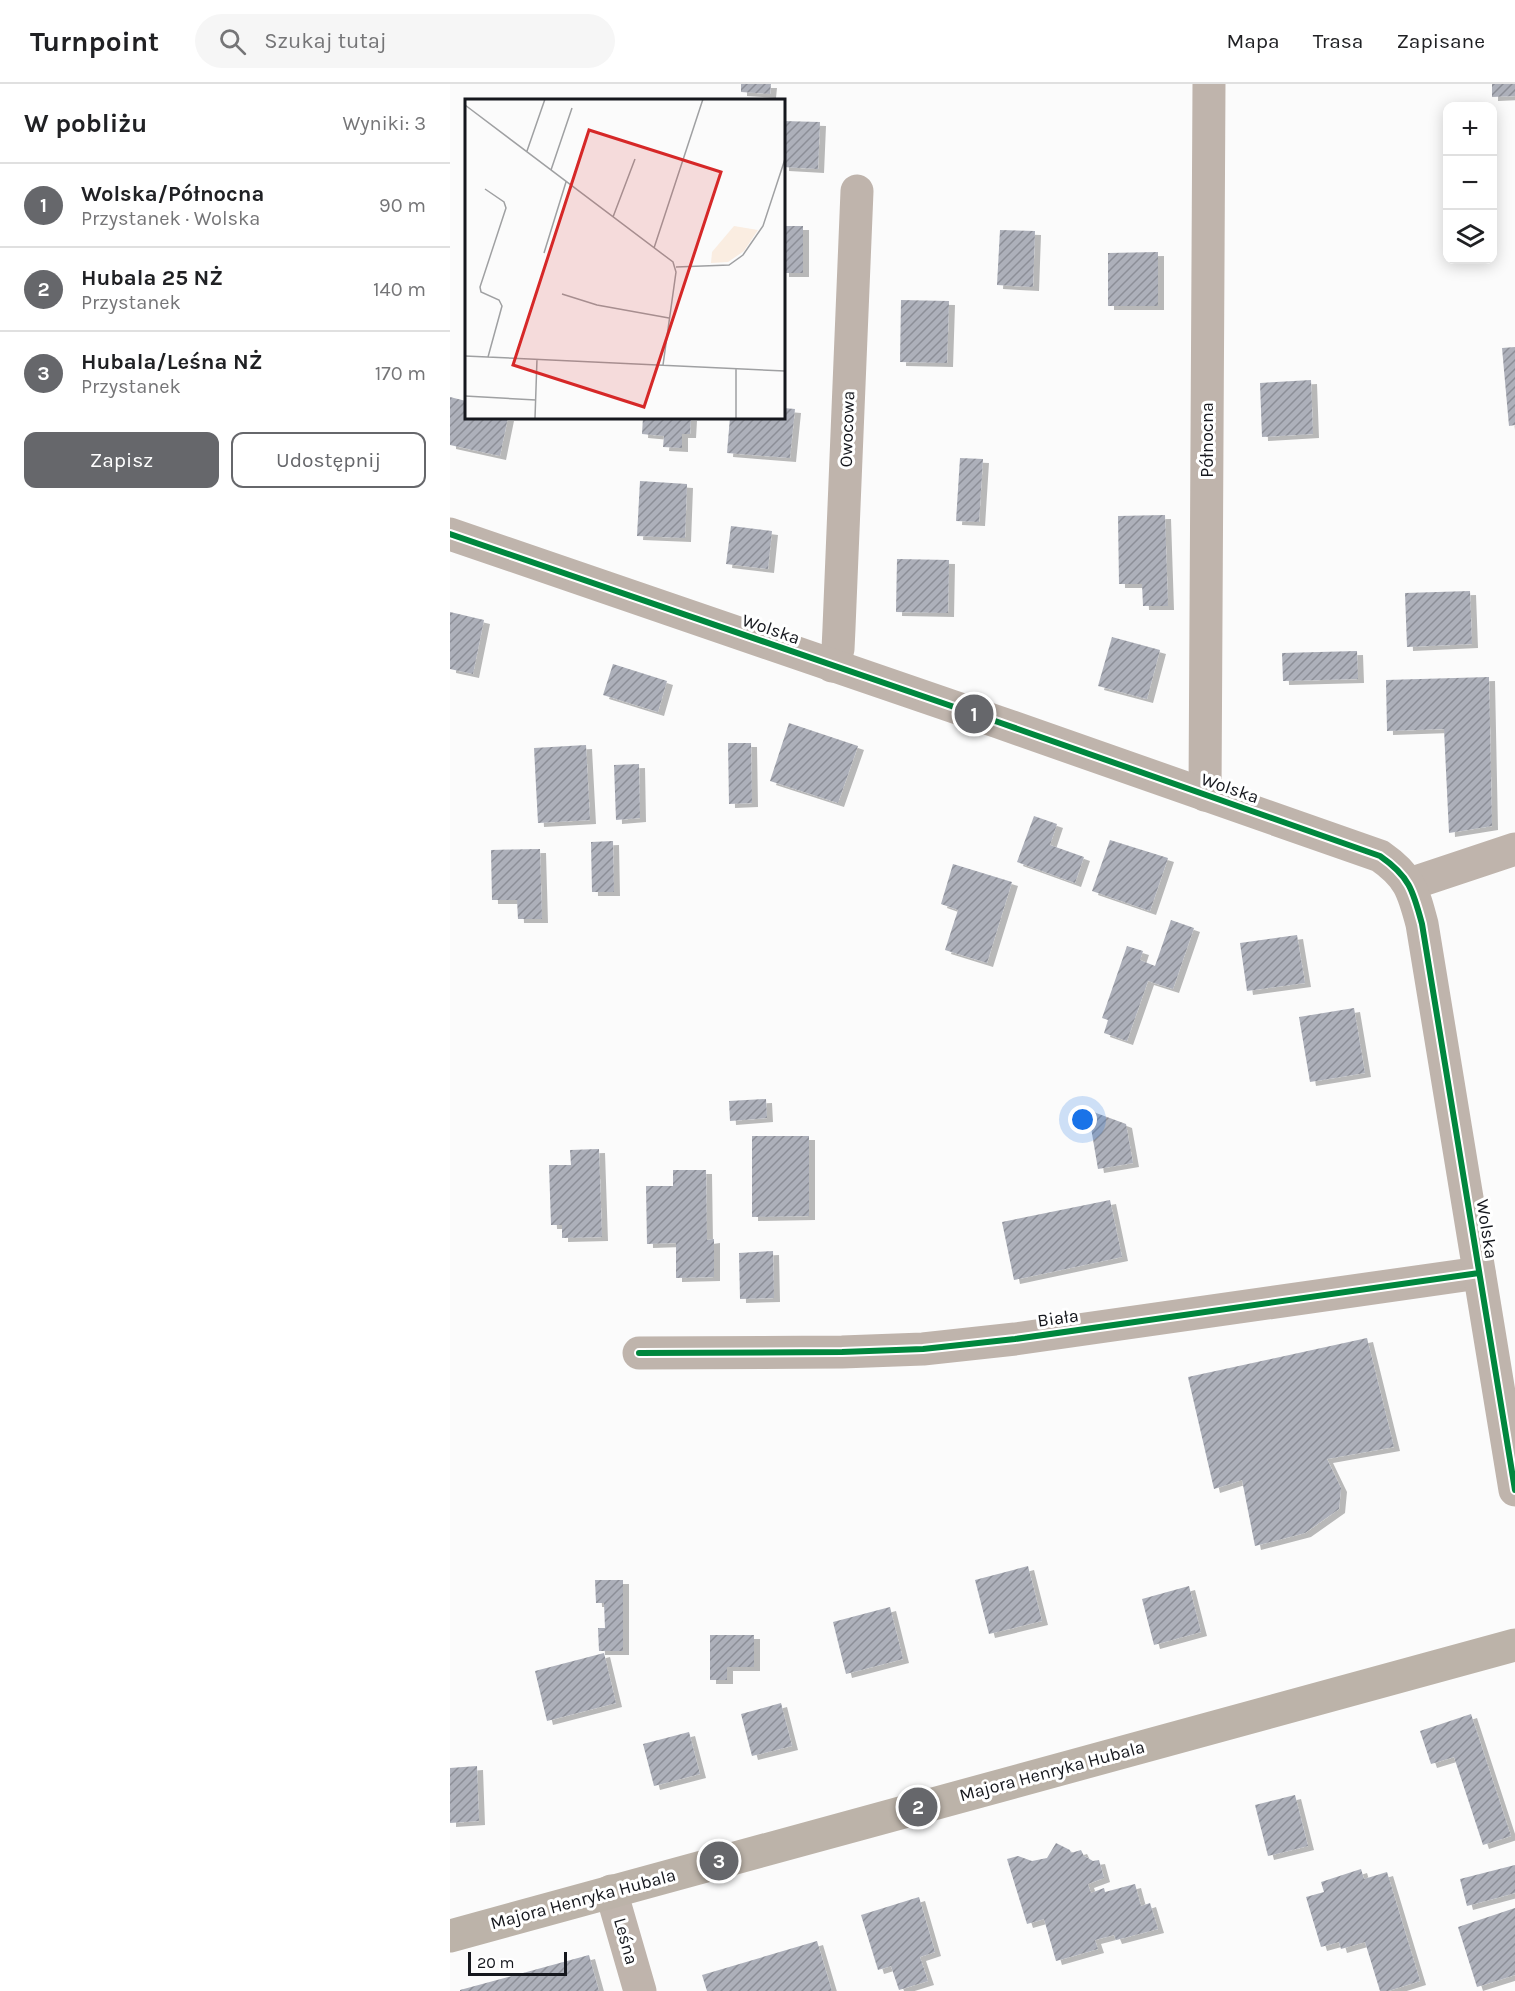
<!DOCTYPE html>
<html lang="pl">
<head>
<meta charset="utf-8">
<style>
  :root { --surface:#fff; --page:#f6f6f6; --text:#202124; --muted:#757577; --line:#e0e0e0; --accent:#66676b }
  body { margin:0; font-family:Karla,sans-serif; background:var(--page); color:var(--text) }
  .controls { position:absolute; right:18px; top:18px; display:grid; overflow:hidden; border-radius:12px; box-shadow:0 3px 15px #0003 }
  .controls button { width:54px; height:54px; display:grid; place-items:center; padding:0; border:0; border-bottom:2px solid var(--line); background:var(--surface); color:var(--text); font:30px sans-serif }
  .scale { position:absolute; left:18px; bottom:15px; width:99px; box-sizing:border-box; padding-left:6px; border:3px solid #15171d; border-top:0; font-size:16px; line-height:21px; white-space:nowrap; color:#15171d; -webkit-text-stroke:4px #fff; paint-order:stroke }
  .you { position:absolute; left:633px; top:1036px; width:21px; height:21px; margin:-15px; border:4px solid #fff; border-radius:50%; background:#1a73e8; box-shadow:0 0 0 9px #1a73e833 }
  .badge { display:grid; place-items:center; width:39px; height:39px; border-radius:50%; background:var(--accent); color:#fff; font-size:20px; font-weight:700 }
  .pin { position:absolute; translate:-50% -50%; border:3px solid #fff; box-shadow:0 2px 6px #0006 }
  .list { margin:0; padding:0; list-style:none }
  h2 { display:flex; justify-content:space-between; align-items:center; height:78px; margin:0; padding:0 24px; font-size:26px }
  h2 small { font-size:20px; font-weight:400; color:var(--muted) }
  .list li { display:grid; grid-template-columns:39px 1fr auto; gap:18px; align-items:center; box-sizing:border-box; height:84px; padding:0 24px; border-top:2px solid var(--line) }
  .list b { display:block; font-size:22px; white-space:nowrap }
  .list p { margin:0; font-size:20px; white-space:nowrap; color:var(--muted) }
  .list em { font-size:20px; font-style:normal; color:var(--muted) }
  .actions { display:flex; gap:12px; padding:18px 24px }
  .actions a { flex:1; padding:14px 0; border:2px solid var(--accent); border-radius:12px; text-align:center; font-size:21px; color:var(--accent) }
  .actions .main { background:var(--accent); color:#fff }
  .icon { flex:none; width:33px; height:33px; fill:none; stroke:currentColor; stroke-width:2; stroke-linecap:round; stroke-linejoin:round }
  .map { position:relative; flex:none; width:1065px; height:1907px; overflow:hidden }
  header { display:flex; align-items:center; gap:36px; box-sizing:border-box; height:84px; padding:0 30px; background:var(--surface); border-bottom:2px solid var(--line) }
  header strong { font-size:28px }
  nav { display:flex; gap:33px; margin-inline-start:auto; font-size:21px }
  .search { width:420px; height:54px; background:var(--page); display:flex; align-items:center; gap:15px; box-sizing:border-box; padding:0 21px; border-radius:33px; color:var(--muted); font-size:22px }
  main { display:flex }
  aside { flex:1; background:var(--surface) }
  .map>svg:first-child { display:block }
</style>
</head>
<body>
<header>
<strong>Turnpoint</strong>
<div class="search"><svg class="icon" aria-label="search" viewBox="0 0 24 24"><circle cx="10" cy="10" r="6"/><path d="M15 15l6 6"/></svg>Szukaj tutaj</div>
<nav><a>Mapa</a><a>Trasa</a><a>Zapisane</a></nav>
</header>
<main>
<aside>
<h2>W pobliżu<small>Wyniki: 3</small></h2>
<ul class="list">
<li><span class="badge">1</span><div><b>Wolska/Północna</b><p>Przystanek · Wolska</p></div><em>90 m</em></li>
<li><span class="badge">2</span><div><b>Hubala 25 NŻ</b><p>Przystanek</p></div><em>140 m</em></li>
<li><span class="badge">3</span><div><b>Hubala/Leśna NŻ</b><p>Przystanek</p></div><em>170 m</em></li>
</ul>
<div class="actions"><a class="main">Zapisz</a><a>Udostępnij</a></div>
</aside>
<div class="map">
<svg width="1065" height="1907" viewBox="0 0 1065 1907">
  <defs>
    <pattern id="building-hatch" width="6" height="6" patternUnits="userSpaceOnUse" patternTransform="scale(1.5)"><rect width="6" height="6" fill="#adb0ba"/><path d="M-1 1l2-2M0 6l6-6M5 7l2-2" fill="none" stroke="#8c8e97"/></pattern>
    <filter id="shadow"><feDropShadow dx="6" dy="4" stdDeviation="0" flood-color="#0004"/></filter>
  </defs>
  <rect width="100%" height="100%" fill="#fbfbfb"/>
  <path fill="url(#building-hatch)" filter="url(#shadow)" d="M291,0h30l-1,10 -29,-2z
    M1042,0h23v12l-23,1z
    M333,37l37,1 -2,47 -35,-2z
    M333,142h20v47h-20z
    M550,146l35,1 -2,56 -36,-2z
    M708,168v54h-50v-53z
    M451,216l48,1 -2,62 -47,-1z
    M1065,263v78l-6,1 -7,-78z
    M861,296l2,54 -51,3 -2,-54z
    M0,313l16,4v16h42l-8,39 -50,-11z
    M333,324l12,1 -5,49 -63,-5 3,-36h53z
    M193,333h48l-1,17h-8v14l-19,-1 1,-11 -22,-2z
    M510,374l23,1 -4,63 -23,-1z
    M190,397l47,3 -2,54 -48,-2z
    M715,431l3,91h-25l-1,-22h-23l-1,-68z
    M281,442l41,5 -4,38 -42,-5z
    M447,475l52,1 -1,53 -52,-1z
    M1020,507l2,53 -65,3 -2,-54z
    M0,528l34,8 -11,54 -23,-5z
    M662,553l48,13 -13,49 -49,-13z
    M907,567l1,28 -75,2 -1,-28z
    M163,580l54,17 -9,31 -55,-17z
    M1039,593l3,149 -43,7 -5,-104 -57,2 -1,-51z
    M339,639l69,23 -20,57 -68,-22z
    M278,659h23l1,60 -23,1z
    M136,661l4,75 -52,3 -4,-75z
    M189,680l1,54 -24,2 -2,-55z
    M584,732l23,8 -7,21 34,12 -9,26 -58,-21z
    M660,756l58,18 -18,53 -58,-20z
    M163,757l1,51h-22l-1,-50z
    M90,765l2,70h-24l-1,-19h-25l-1,-50z
    M503,780l59,18 -25,81 -42,-13 13,-40 -17,-6z
    M721,836l23,8 -21,61 -25,-8 -21,60 -23,-8 4,-13 -6,-2 25,-72 16,5 -3,9 15,6z
    M847,851l8,48 -58,8 -7,-48z
    M904,924l11,65 -55,9 -11,-65z
    M316,1015l1,19 -37,3 -1,-20z
    M638,1026l38,14 7,39 -35,6z
    M302,1052h57v80l-57,1z
    M149,1065l3,88 -40,1v-13h-11l-2,-60h22l-1,-15z
    M223,1086h33l1,70 7,-1v38l-38,1v-35l-29,1 -1,-58h27z
    M660,1116l12,57 -108,23 -12,-58z
    M323,1167l1,47 -34,1 -1,-46z
    M917,1254l27,109 -67,12 14,29 -2,21 -34,24 -50,13 -13,-66 -28,9 -26,-112z
    M578,1482l14,55 -53,13 -14,-54z
    M145,1496h28v71h-24l-1,-23h7l-1,-25h-8z
    M739,1502l12,46 -47,13 -12,-46z
    M440,1523l13,52 -57,15 -13,-52z
    M260,1551h44v32h-27v13h-17z
    M154,1569l12,50 -69,18 -12,-50z
    M331,1619l11,43 -40,10 -11,-42z
    M1021,1630l40,122 -28,9 -29,-88 -23,7 -11,-33z
    M239,1648l11,42 -46,12 -11,-42z
    M27,1682l2,55 -29,2v-55z
    M845,1711l13,51 -40,10 -13,-51z
    M606,1759l14,7 1,3 10,-3 3,6 9,5 6,-1 5,18 -16,6 3,9 13,-5 1,4 30,-8 6,22 9,-3 8,26 -42,11 -2,-5 -19,5 3,9 -42,12 -12,-42 -17,5 -20,-65 11,-3 14,5 15,-3z
    M1065,1781v28l-48,13 -7,-27z
    M911,1785l3,10 23,-7 33,109 -32,10h-8l-15,-49 -24,7 -2,-7 -18,5 -15,-50 18,-5 -3,-10z
    M469,1813l16,55 -15,5 8,24 -29,9 -8,-24 -13,4 -17,-55z
    M1065,1824v67l-38,12 -19,-60z
    M367,1857l15,50h-125l-5,-16z
    M139,1871l10,36h-139v-1z"/>
  <g fill="none" stroke-linecap="round" stroke-linejoin="round">
    <path stroke="#bfb4ac" stroke-width="33" d="M382,582l6,-17 1,-21 18,-437
      M755,711l4,-711
      M960,800l105,-35
      M189,1269l203,-1 81,-3 92,-10 464,-66
      M161,1807l29,100"/>
    <path stroke="#bfb4ac" stroke-width="33" d="M0,450l548,188 382,134c29,20 33,34 42,68l93,566"/>
    <path stroke="#bcb3a9" stroke-width="33" d="M0,1852l1065,-291"/>
    <defs>
      <path id="cycleway" d="M0,450l548,188 382,134c29,20 33,34 42,68l93,566
        M189,1269l203,-1 81,-3 92,-10 464,-66"/>
    </defs>
    <use href="#cycleway" stroke="#fff" stroke-width="10"/>
    <use href="#cycleway" stroke="#00873e" stroke-width="6"/>
  </g>
  <g text-anchor="middle" dominant-baseline="central" stroke-width="6" stroke-linejoin="round" paint-order="stroke">
    <g font-size="18" fill="#15171d" stroke="#fff">
      <text transform="translate(397 345) rotate(-88)">Owocowa</text>
      <text transform="translate(757 356) rotate(-90)">Północna</text>
      <text transform="translate(321 545) rotate(19)">Wolska</text>
      <text transform="translate(780 704) rotate(19)">Wolska</text>
      <text transform="translate(1037 1145) rotate(81)">Wolska</text>
      <text transform="translate(608 1234) rotate(-8)">Biała</text>
      <text transform="translate(602 1687) rotate(-15)">Majora Henryka Hubala</text>
      <text transform="translate(133 1815) rotate(-15)">Majora Henryka Hubala</text>
      <text transform="translate(176 1857) rotate(74)">Leśna</text>
    </g>
  </g>
  <g transform="translate(15 15)">
    <rect width="320" height="320" fill="#fbfbfb"/>
    <path d="M269,127l24,4 -14,21 -16,11 -17,1 1,-11z" fill="#faede1"/>
    <path fill="none" stroke="#9fa0a2" stroke-width="1.5" d="M0,6l208,157 3,10 -13,93M62,52l18,-52M86,71l21,-62M20,90l19,13 2,6 -26,79 1,5 18,8 3,6 -14,51M148,118l22,-58M189,149l49,-149M79,154l22,-71M211,168l53,-2 14,-10 20,-29 22,-67M97,195l35,11 72,13M0,257l320,15M271,270v49M0,297l71,4M70,319l2,-59"/>
    <path fill="#d62828" fill-opacity="0.15" stroke="#d62828" stroke-width="3" d="M124,31l132,42 -77,235 -131,-42z"/>
    <rect width="320" height="320" fill="none" stroke="#15171d" stroke-width="3"/>
  </g>
</svg>
<div class="controls">
<button>+</button>
<button>−</button>
<button><svg class="icon" aria-label="layers" viewBox="0 0 24 24"><path d="M12 4l9 5-9 5-9-5zM3 14l9 5 9-5"/></svg></button>
</div>
<div class="scale">20 m</div>
<div class="you"></div>
<div class="pin badge" style="left:524px;top:630px">1</div>
<div class="pin badge" style="left:468px;top:1723px">2</div>
<div class="pin badge" style="left:269px;top:1777px">3</div>
</div>
</main>
</body>
</html>
